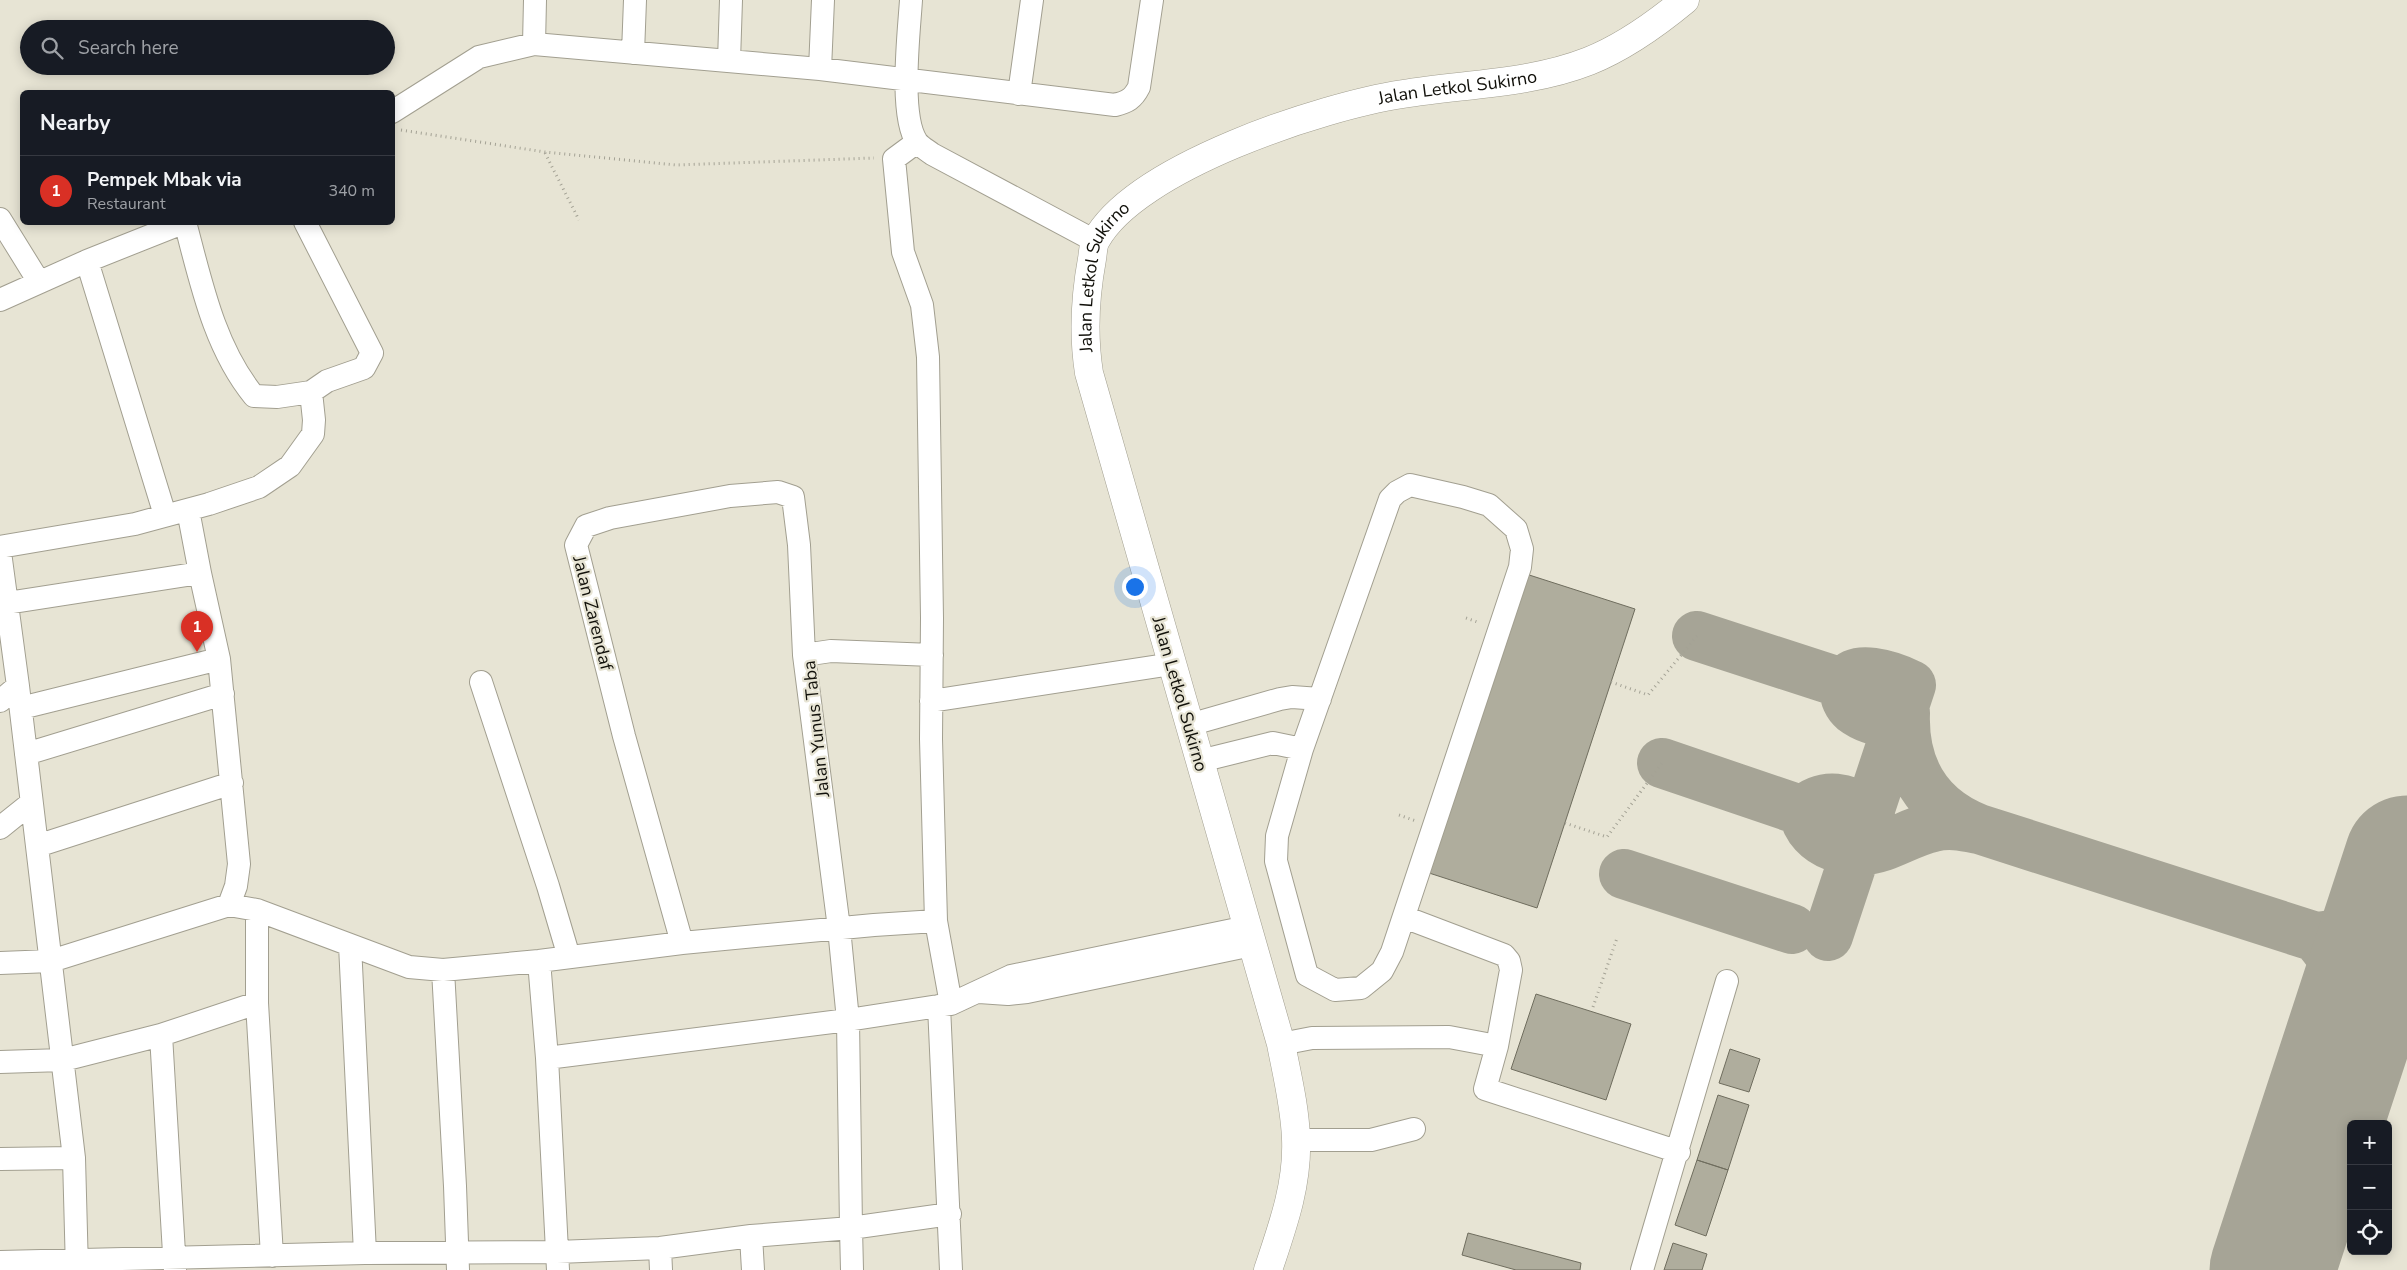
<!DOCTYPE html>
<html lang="en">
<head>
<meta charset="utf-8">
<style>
  :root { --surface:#171b24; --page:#20242c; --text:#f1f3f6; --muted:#9ea1a6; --line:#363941; --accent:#d93025 }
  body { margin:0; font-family:"Nunito Sans",sans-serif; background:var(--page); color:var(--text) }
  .controls { position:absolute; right:15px; bottom:15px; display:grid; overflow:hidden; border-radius:8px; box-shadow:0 2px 12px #0003 }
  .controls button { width:45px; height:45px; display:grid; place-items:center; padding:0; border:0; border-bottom:1px solid var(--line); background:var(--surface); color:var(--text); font:25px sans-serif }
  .you { position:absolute; left:1134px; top:586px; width:18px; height:18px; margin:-12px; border:4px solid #fff; border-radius:50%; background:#1a73e8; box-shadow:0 0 0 8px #1a73e833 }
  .badge { display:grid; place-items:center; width:32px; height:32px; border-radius:50%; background:var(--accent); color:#fff; font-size:16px; font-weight:700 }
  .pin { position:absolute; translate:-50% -41px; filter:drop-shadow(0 1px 2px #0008) }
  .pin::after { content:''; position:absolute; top:26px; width:18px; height:15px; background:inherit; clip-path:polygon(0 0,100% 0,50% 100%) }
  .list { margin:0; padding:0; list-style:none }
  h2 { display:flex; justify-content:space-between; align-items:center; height:65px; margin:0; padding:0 20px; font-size:21px }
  h2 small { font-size:16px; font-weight:400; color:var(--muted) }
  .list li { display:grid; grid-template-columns:32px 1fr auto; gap:15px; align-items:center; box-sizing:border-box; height:70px; padding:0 20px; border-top:1px solid var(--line) }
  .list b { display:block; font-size:19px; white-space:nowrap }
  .list p { margin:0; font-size:16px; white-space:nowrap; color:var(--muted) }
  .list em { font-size:16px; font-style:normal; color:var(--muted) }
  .icon { flex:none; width:28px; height:28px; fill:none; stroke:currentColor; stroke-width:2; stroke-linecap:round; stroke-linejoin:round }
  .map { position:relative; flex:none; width:2407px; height:1270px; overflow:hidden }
  .search { position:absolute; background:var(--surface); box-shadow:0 2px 12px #0003; left:20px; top:20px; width:375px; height:55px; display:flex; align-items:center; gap:12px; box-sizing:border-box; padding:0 18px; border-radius:28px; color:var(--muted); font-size:19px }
  .panel { position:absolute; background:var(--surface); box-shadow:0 2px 12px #0003; left:20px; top:90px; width:375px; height:135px; border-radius:8px }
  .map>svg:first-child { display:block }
</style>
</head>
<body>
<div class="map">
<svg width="2407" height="1270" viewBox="0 0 2407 1270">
  <rect width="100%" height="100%" fill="#e7e4d4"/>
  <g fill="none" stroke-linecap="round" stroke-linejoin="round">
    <path stroke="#a6a496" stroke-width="50" d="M1697,636l148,48
      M1905,713c-2,54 22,96 74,116
      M1662,763l141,48
      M1870,812c-23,-14 -45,-21 -67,-1 7,36 48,46 80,35 17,-6 32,-15 50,-19 16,-4 30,-1 46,2l337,108c38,-4 45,-7 75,-31
      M1624,874l168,55
      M1828,936l83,-251c-14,-7 -65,-27 -66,4 -1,8 3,16 9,21 13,10 29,12 44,16
      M2316,937c20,24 31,41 41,71"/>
    <path stroke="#a6a496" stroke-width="125" d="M2272,1270l135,-412"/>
  </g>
  <path fill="#afad9d" stroke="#6f6d5e" d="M1523,573l112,36 -98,299 -111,-36z
    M1536,994l95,30 -25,76 -95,-31z
    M1730,1049l30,10 -11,33 -30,-9z
    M1718,1095l31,10 -21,65 -31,-10z
    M1697,1160l31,10 -22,66 -31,-11z
    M1468,1233l113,30 -1,7h-64l-54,-15z
    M1673,1243l34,11 -5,16h-38z"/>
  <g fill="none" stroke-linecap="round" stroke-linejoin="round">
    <defs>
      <path id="minor" d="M911,0c-2,32 -12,116 6,142 4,5 10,8 15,12l163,87
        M534,44l1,-44
        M633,53l2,-53
        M729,61l2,-61
        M820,69l3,-69
        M1019,94l13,-94
        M392,112l87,-55 55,-13 286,25 295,36c12,-3 18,-6 24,-18l13,-87
        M917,142l-23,17 9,93 19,53 6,52 4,261 -1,121 5,182
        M0,219l39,63
        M185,222c16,60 29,125 69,174l23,1 34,-5 16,-11 37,-13 8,-15 -67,-131
        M87,261l78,254
        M0,300l87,-39 98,-39
        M1410,485l53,12 26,8 27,24 6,20 -2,18 -128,385 -10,19 -21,17 -26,2 -28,-15 -31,-114 1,-25 25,-87 88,-250 7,-7z
        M188,510l12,63
        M0,547l135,-23 74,-20 50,-17 31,-21 23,-32 1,-14 -3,-28
        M0,552l18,134 56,472 3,112
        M7,603l193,-30 19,86 20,205 -3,22 -7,19
        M481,682l67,204 21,71
        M0,701l18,-15
        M931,701l241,-37
        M21,708l198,-49
        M1189,725l91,-26 12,-2 28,2
        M26,754l197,-60
        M1200,761l73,-18 29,6
        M0,828l31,-25
        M37,846l195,-63
        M257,910v93l15,253
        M1404,917l100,38 5,6 2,9 -14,76 -12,43 194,63
        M682,943l-58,-207 -48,-191 10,-19 24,-8 120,-22 48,-4 15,5 6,48 5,110
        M350,945l15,308
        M539,961l8,97 11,212
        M0,963l51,-2 178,-56 28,5 152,57 34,3 96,-9 143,-18 192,-18 62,-4 15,83
        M443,970l12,216 3,84
        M979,992l29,2 19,-2 225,-47
        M939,1006l12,264
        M161,1035l14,235
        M1281,1044l31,-6 137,-1 48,9
        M547,1058l301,-38 103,-16 60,-28 236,-49
        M0,1062l63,-2 98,-25 96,-32
        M1297,1140h74l43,-11
        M0,1159l74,-1
        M751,1236l2,34
        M660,1248l1,22
        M0,1262l365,-9 192,-1 103,-4 91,-12 100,-8 -3,-208 -9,-92 -35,-273 27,-4 101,4
        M852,1270l-1,-42 99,-14
        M1642,1270l85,-289"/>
      <g id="major">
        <path id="s1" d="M1268,1270c14,-42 30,-85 28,-131 -1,-32 -9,-64 -15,-95l-192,-671c-6,-38 -4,-76 3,-114 1,-6 1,-14 4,-19 40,-73 227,-134 307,-146 61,-10 128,-10 186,-33 35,-14 67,-37 96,-61"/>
      </g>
    </defs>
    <use href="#minor" stroke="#a29f90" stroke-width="24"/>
    <use href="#major" stroke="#a29f90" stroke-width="29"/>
    <path stroke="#a4a295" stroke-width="3" stroke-dasharray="1 4" stroke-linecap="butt" d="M401,130l144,22 131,13 198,-7
      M545,153l34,67
      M1466,618l14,5
      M1611,682l37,13 49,-59
      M1399,815l17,6
      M1565,823l42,14 55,-74
      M1593,1007l24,-69"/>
    <use href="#minor" stroke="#fff" stroke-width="22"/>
    <use href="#major" stroke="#fff" stroke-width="28"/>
  </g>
  <g text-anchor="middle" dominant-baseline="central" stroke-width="4.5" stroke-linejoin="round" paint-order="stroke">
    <g font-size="18" fill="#11100a" stroke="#e7e4d4">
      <text stroke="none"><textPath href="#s1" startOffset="1465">Jalan Letkol Sukirno</textPath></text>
      <text stroke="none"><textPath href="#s1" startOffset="1030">Jalan Letkol Sukirno</textPath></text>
      <text transform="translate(593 613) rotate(76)">Jalan Zarendaf</text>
      <text transform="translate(1180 694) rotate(74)">Jalan Letkol Sukirno</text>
      <text transform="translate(816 729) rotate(-96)">Jalan Yunus Taba</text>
    </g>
  </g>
</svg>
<div class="controls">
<button>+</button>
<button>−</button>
<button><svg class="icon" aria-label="locate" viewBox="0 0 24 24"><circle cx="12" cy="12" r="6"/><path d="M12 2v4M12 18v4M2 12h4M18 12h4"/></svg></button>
</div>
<div class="you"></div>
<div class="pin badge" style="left:197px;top:652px">1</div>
<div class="search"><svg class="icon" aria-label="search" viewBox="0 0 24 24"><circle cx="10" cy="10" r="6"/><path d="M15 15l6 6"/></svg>Search here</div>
<section class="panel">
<h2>Nearby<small></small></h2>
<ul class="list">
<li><span class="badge">1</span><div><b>Pempek Mbak via</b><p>Restaurant</p></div><em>340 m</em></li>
</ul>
</section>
</div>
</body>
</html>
